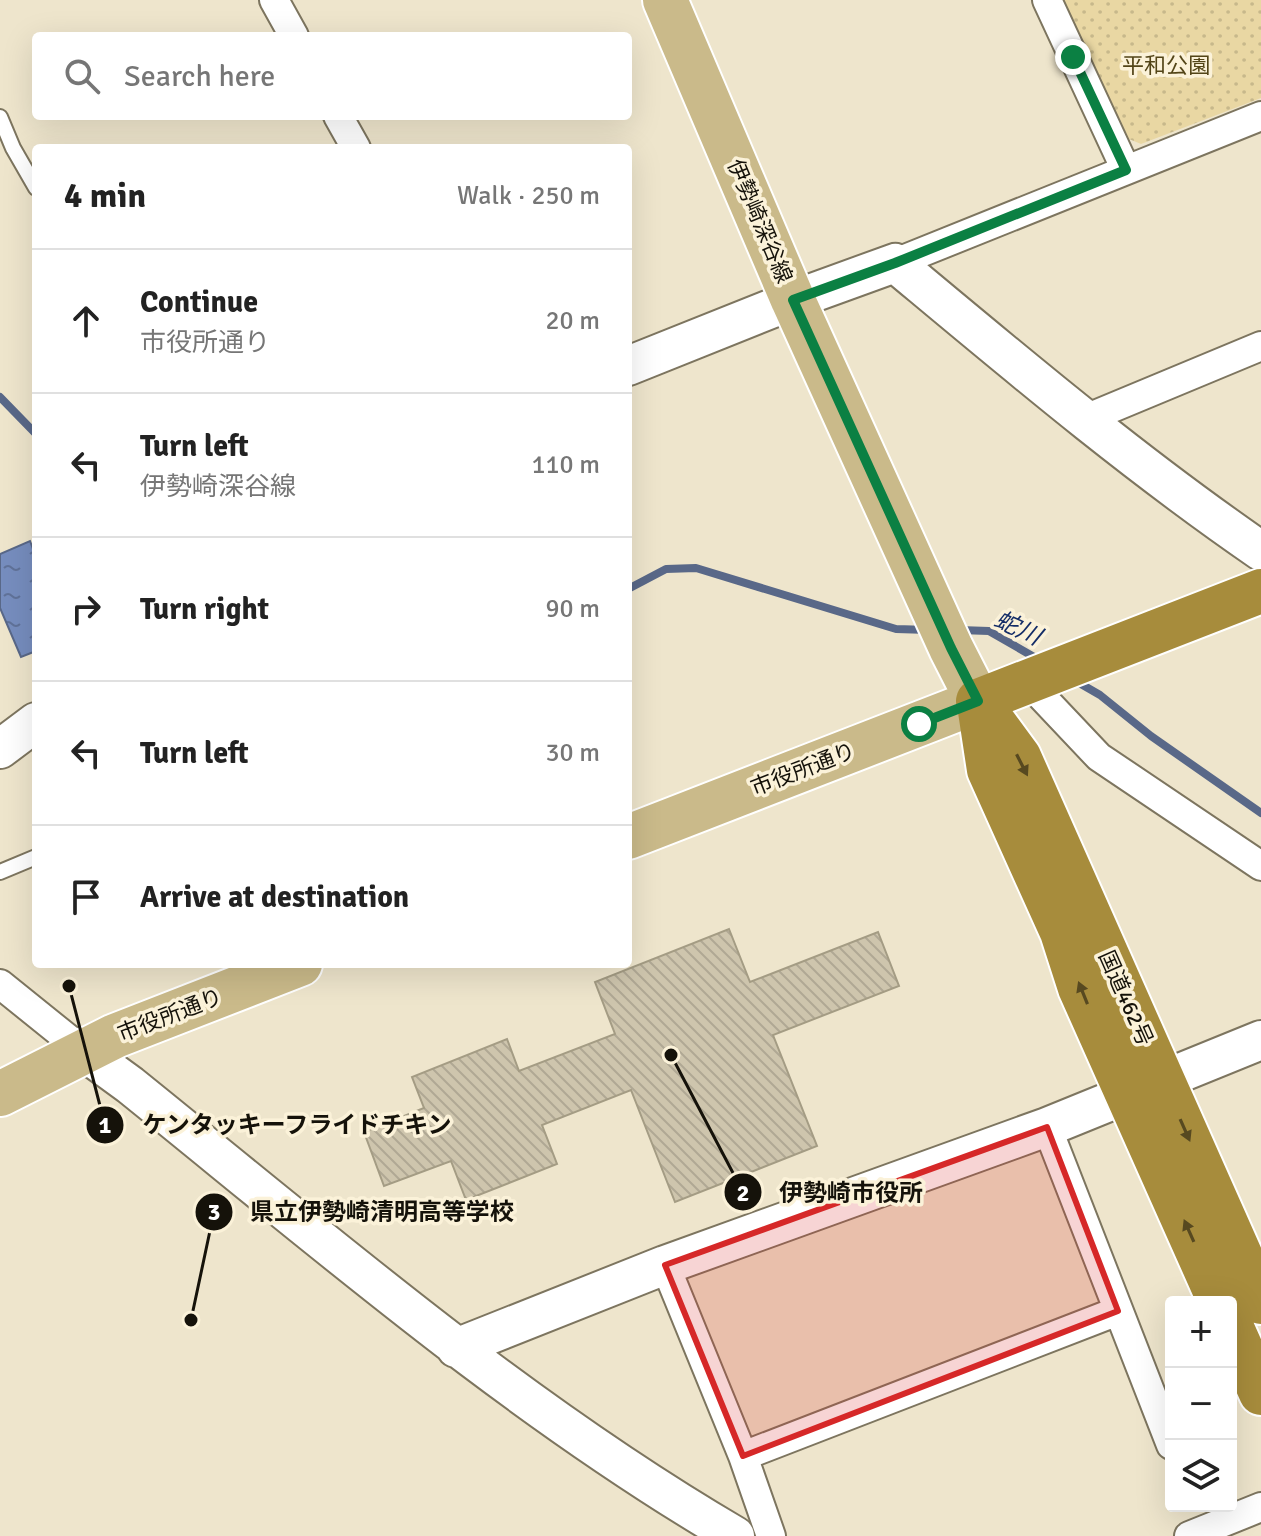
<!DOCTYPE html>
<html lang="en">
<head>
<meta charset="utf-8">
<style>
  :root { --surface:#fff; --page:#f6f6f6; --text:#222; --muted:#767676; --line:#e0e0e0 }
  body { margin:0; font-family:Signika,"Noto Sans JP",sans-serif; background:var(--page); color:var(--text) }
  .controls { position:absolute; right:24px; bottom:24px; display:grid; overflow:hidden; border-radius:8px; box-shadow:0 8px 32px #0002 }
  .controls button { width:72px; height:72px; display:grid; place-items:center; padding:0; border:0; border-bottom:2px solid var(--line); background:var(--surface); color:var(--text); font:40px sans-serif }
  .stop { position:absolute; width:24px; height:24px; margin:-18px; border:6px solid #0b8043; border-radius:50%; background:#fff }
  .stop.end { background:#0b8043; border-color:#fff; box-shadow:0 2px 8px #0008 }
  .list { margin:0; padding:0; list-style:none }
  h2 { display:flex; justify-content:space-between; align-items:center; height:104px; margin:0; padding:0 32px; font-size:34px }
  h2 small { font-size:26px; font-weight:400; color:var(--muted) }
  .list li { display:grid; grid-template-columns:52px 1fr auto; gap:24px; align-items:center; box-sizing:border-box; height:144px; padding:0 32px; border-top:2px solid var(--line) }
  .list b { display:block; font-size:30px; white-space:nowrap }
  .list p { margin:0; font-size:26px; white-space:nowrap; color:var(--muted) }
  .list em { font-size:26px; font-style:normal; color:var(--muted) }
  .icon { flex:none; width:44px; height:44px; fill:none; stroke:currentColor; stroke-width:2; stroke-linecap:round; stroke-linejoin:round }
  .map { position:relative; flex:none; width:1261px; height:1536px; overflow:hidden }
  .search { position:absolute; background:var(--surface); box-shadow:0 8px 32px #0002; left:32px; top:32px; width:600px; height:88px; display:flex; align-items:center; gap:20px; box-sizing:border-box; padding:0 28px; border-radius:8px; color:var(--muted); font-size:30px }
  .panel { position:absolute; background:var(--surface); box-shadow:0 8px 32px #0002; left:32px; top:144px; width:600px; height:824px; border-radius:8px }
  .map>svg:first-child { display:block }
</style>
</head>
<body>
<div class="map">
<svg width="1261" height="1536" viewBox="0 0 1261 1536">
  <defs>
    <pattern id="park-dots" width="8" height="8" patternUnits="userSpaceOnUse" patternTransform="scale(2)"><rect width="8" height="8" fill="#e9d7a3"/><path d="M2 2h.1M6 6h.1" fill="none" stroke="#c7b88b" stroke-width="1.8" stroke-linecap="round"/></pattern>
    <pattern id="water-ripples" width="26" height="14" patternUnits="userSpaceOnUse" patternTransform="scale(2)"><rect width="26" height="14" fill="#768dbe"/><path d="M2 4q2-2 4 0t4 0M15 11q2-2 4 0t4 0" fill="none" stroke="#607299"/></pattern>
    <pattern id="building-back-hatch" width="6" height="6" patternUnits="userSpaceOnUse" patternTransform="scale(2)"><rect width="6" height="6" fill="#cec5ad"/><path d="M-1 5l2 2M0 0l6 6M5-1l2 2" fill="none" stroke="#b0a894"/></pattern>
  </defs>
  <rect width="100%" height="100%" fill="#eee5cc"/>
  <path fill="url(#park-dots)" d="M1063,0h198v98l-120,46 -12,-5z"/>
  <path fill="url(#water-ripples)" stroke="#596888" stroke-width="2" d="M30,541l6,16v94l-15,6 -21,-49v-54z"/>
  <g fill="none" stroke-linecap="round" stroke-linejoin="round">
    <path stroke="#596888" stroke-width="8" d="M0,397l36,37
      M628,589l38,-20 30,-1 200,61 33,1
      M959,630l30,1 52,30
      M1074,680l26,15 51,41 110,77"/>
  </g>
  <path fill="url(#building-back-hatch)" stroke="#a49c84" stroke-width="2" d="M729,929l21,53 128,-50 21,54 -126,49 44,111 -142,56 -44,-112 -89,35 15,39 -91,36 -15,-39 -67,25 -20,-54 60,-24 -12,-31 95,-38 12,32 96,-37 -20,-52z"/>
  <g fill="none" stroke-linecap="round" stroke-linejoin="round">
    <defs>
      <path id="lane" d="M0,117l13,31 23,40
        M0,872l36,-15"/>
      <path id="street" d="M274,0l20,36
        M1047,0l79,170
        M338,116l18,32
        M895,263l366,-147
        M1083,420l178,-74
        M1028,682l71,75 162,109
        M0,984l82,66
        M1047,1127l124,318
        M665,1265l78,191 28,80
        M743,1456l375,-145
        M1189,1536l72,-29"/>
      <path id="secondary" d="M628,366l165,-66 102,-37c120,100 238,200 366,288
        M0,749l36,-27
        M82,1050l48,35c196,158 388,324 605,451
        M456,1348l209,-83 382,-138 214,-87"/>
      <path id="primary" d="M628,837l350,-136 -27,-53 -158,-348 -128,-300
        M0,1094l115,-58 185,-72"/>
      <path id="highway" d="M978,701l41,56 242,545
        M978,701l283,-110
        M980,711l9,59 73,162 18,56 140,314
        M1231,1326l30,67"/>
    </defs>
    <use href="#lane" stroke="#7d755f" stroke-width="18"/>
    <use href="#street" stroke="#7d755f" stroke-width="32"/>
    <use href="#secondary" stroke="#7d755f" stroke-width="42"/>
    <use href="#primary" stroke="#fff" stroke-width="48"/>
    <use href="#highway" stroke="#fff" stroke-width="48"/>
    <use href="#lane" stroke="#fff" stroke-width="14"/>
    <use href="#street" stroke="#fff" stroke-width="28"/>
    <use href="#secondary" stroke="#fff" stroke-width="38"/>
    <use href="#primary" stroke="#caba8a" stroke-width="44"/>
    <use href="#highway" stroke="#a78c3c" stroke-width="44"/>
  </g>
  <defs><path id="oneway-solid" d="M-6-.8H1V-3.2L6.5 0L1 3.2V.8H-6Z" transform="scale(2)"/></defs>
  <g fill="#574920">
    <use href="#oneway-solid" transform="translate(1022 765) rotate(63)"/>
    <use href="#oneway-solid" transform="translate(1083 993) rotate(-112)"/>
    <use href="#oneway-solid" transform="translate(1185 1130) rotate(66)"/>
    <use href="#oneway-solid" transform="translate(1189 1231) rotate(-114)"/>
  </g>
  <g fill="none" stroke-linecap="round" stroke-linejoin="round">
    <path stroke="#0b8043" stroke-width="10" d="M919,724l59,-23 -27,-53 -158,-348 102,-37 231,-93 -53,-113"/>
  </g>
  <path fill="#d62828" fill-opacity="0.2" stroke="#d62828" stroke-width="6" stroke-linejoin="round" d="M1047,1127l71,184 -375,145 -78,-191z"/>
  <g text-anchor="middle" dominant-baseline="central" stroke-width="7" stroke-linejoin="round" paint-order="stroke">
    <g font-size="22" fill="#534518" stroke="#fbf2d9">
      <text x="1166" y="65">平和公園</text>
    </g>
    <g font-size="22" fill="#15120a" stroke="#fbf2d9">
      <text transform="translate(760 221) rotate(67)">伊勢崎深谷線</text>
      <text transform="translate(803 769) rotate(-21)">市役所通り</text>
      <text transform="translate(1126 998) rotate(66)">国道462号</text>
      <text transform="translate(170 1015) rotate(-21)">市役所通り</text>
    </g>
    <g font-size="24" font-style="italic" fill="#142d67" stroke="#fbf2d9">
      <text transform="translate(1018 628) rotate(25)">蛇川</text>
    </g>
  </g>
  <path fill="none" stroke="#15120a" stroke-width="3" d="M69 986L105 1125M671 1055L743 1192M191 1320L214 1212"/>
  <g fill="#15120a" stroke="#fbf2d9" stroke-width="3">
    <circle cx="69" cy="986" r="8"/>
    <circle cx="671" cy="1055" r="8"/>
    <circle cx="191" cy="1320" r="8"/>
    <circle cx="105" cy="1125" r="20"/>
    <circle cx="743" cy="1192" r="20"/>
    <circle cx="214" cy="1212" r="20"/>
  </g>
  <g font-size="24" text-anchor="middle" font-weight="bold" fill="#fff">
    <text x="105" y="1133">1</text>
    <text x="743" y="1201">2</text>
    <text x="214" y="1220">3</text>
  </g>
  <g font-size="24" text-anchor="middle" font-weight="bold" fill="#15120a" stroke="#fbf2d9" stroke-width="7" stroke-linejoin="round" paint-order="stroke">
    <text x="297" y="1133">ケンタッキーフライドチキン</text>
    <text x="851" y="1201">伊勢崎市役所</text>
    <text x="382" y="1220">県立伊勢崎清明高等学校</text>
  </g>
</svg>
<div class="controls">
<button>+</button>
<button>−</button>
<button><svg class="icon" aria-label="layers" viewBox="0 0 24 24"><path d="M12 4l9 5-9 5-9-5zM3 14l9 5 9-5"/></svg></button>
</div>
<div class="stop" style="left:919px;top:724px"></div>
<div class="stop end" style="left:1073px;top:57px"></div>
<div class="search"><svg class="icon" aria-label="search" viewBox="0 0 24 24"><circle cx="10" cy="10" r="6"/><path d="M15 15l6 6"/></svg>Search here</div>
<section class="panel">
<h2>4 min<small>Walk · 250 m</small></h2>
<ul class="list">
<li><svg class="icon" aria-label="ahead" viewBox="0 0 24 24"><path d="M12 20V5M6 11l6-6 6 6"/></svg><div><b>Continue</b><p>市役所通り</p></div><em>20 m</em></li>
<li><svg class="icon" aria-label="left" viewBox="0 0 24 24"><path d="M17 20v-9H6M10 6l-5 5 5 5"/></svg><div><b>Turn left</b><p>伊勢崎深谷線</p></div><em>110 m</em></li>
<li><svg class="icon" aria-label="right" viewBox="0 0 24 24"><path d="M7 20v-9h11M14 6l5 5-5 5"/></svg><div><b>Turn right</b></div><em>90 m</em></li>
<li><svg class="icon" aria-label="left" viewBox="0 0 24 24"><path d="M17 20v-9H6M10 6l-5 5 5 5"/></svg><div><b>Turn left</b></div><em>30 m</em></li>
<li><svg class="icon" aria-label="arrive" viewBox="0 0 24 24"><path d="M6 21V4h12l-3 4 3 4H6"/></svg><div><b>Arrive at destination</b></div></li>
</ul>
</section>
</div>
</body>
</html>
